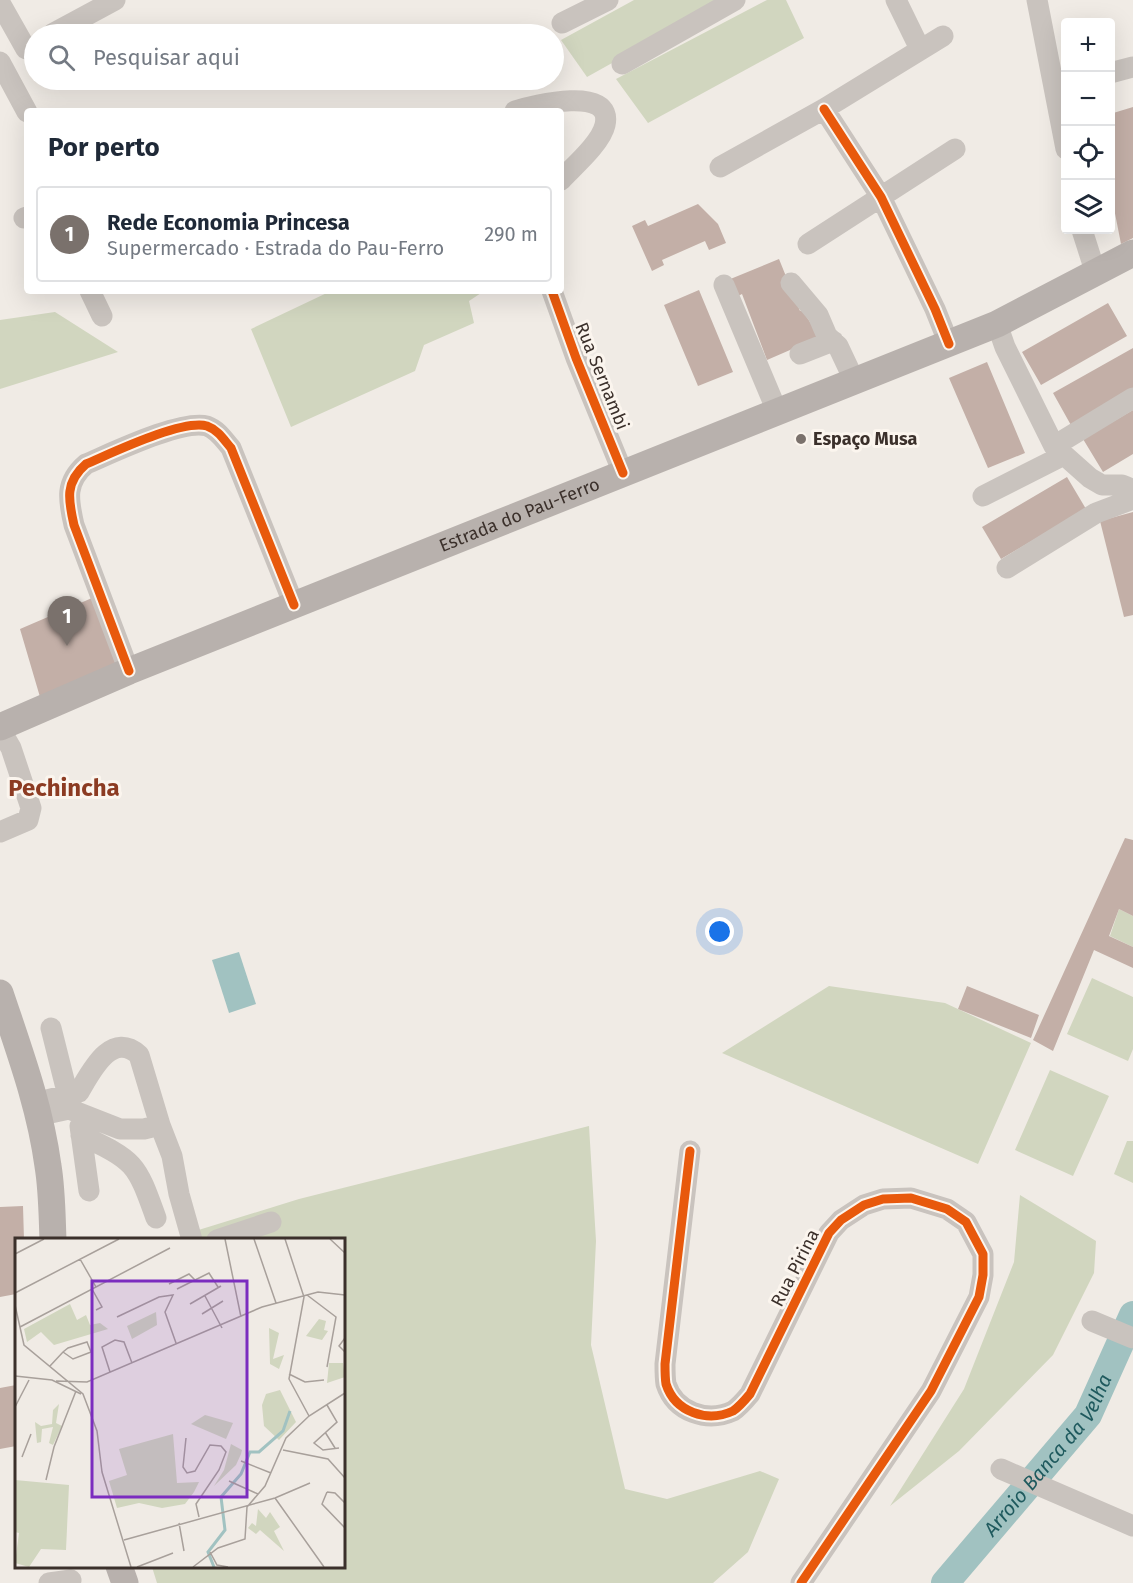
<!DOCTYPE html>
<html lang="pt">
<head>
<meta charset="utf-8">
<style>
  :root { --surface:#fff; --page:#f2f2f3; --text:#1f2937; --muted:#747a83; --line:#e0e1e3; --accent:#7a716c }
  body { margin:0; font-family:"Fira Sans",sans-serif; background:var(--page); color:var(--text) }
  .controls { position:absolute; right:18px; top:18px; display:grid; overflow:hidden; border-radius:6px; box-shadow:0 6px 24px #0002 }
  .controls button { width:54px; height:54px; display:grid; place-items:center; padding:0; border:0; border-bottom:2px solid var(--line); background:var(--surface); color:var(--text); font:30px sans-serif }
  .you { position:absolute; left:720px; top:932px; width:21px; height:21px; margin:-15px; border:4px solid #fff; border-radius:50%; background:#1a73e8; box-shadow:0 0 0 9px #1a73e833 }
  .badge { display:grid; place-items:center; width:39px; height:39px; border-radius:50%; background:var(--accent); color:#fff; font-size:20px; font-weight:700 }
  .pin { position:absolute; translate:-50% -50px; filter:drop-shadow(0 2px 3px #0008) }
  .pin::after { content:''; position:absolute; top:32px; width:21px; height:18px; background:inherit; clip-path:polygon(0 0,100% 0,50% 100%) }
  .list { margin:0; padding:0; list-style:none }
  h2 { display:flex; justify-content:space-between; align-items:center; height:78px; margin:0; padding:0 24px; font-size:26px }
  h2 small { font-size:20px; font-weight:400; color:var(--muted) }
  .list li { display:grid; grid-template-columns:39px 1fr auto; gap:18px; align-items:center; box-sizing:border-box; height:96px; margin:0 12px 12px; padding:0 12px; border:2px solid var(--line); border-radius:6px }
  .list b { display:block; font-size:22px; white-space:nowrap }
  .list p { margin:0; font-size:20px; white-space:nowrap; color:var(--muted) }
  .list em { font-size:20px; font-style:normal; color:var(--muted) }
  .icon { flex:none; width:33px; height:33px; fill:none; stroke:currentColor; stroke-width:2; stroke-linecap:round; stroke-linejoin:round }
  .map { position:relative; flex:none; width:1133px; height:1583px; overflow:hidden }
  .search { position:absolute; background:var(--surface); box-shadow:0 6px 24px #0002; left:24px; top:24px; width:540px; height:66px; display:flex; align-items:center; gap:15px; box-sizing:border-box; padding:0 21px; border-radius:33px; color:var(--muted); font-size:22px }
  .panel { position:absolute; background:var(--surface); box-shadow:0 6px 24px #0002; left:24px; top:108px; width:540px; height:186px; border-radius:6px }
  .map>svg:first-child { display:block }
</style>
</head>
<body>
<div class="map">
<svg width="1133" height="1583" viewBox="0 0 1133 1583">
  <rect width="100%" height="100%" fill="#f0ebe5"/>
  <path fill="#d1d6bf" d="M634,0h91l-138,77 -26,-37z
    M767,0h19l18,38 -156,85 -32,-44z
    M331,291h153l-15,10 5,22 -50,22 -9,26 -124,56 -40,-98z
    M55,312l63,40 -118,37v-69z
    M1119,909l14,7v31l-23,-11z
    M1092,978l41,19v52l-5,12 -61,-27z
    M829,986l116,17 86,40 -53,121 -256,-111z
    M1050,1070l59,26 -36,80 -58,-26z
    M589,1126l7,115 -5,104 34,144 42,10 93,-28 19,8 -31,73 -35,31h-556l-5,-16 192,-1v-326h-149l-3,-8 107,-33z
    M1127,1141h6v42l-19,-9z
    M1020,1195l76,46 -2,32 -41,82 -94,96 -69,55 74,-117 50,-127z"/>
  <path fill="#a1c2c1" d="M239,952l17,52 -27,9 -17,-53z"/>
  <g fill="none" stroke-linecap="round" stroke-linejoin="round">
    <path stroke="#a1c2c1" stroke-width="28" id="s1" d="M945,1583l143,-168 45,-100"/>
  </g>
  <path fill="#c3afa7" d="M1133,107v131l-12,6 -11,-56v-74z
    M698,204l20,20 8,19 -17,7 -4,-9 -43,19 2,5 -12,6 -20,-45 13,-6 3,6z
    M779,259l21,52 2,-1 18,27 -53,23 -25,-66 -6,3 -8,-17z
    M699,290l34,82 -35,14 -34,-81z
    M1108,303l19,33 -86,49 -19,-33z
    M1133,348v45l-61,34 -19,-34z
    M987,362l38,91 -37,15 -39,-90z
    M1133,410v44l-30,18 -20,-33z
    M1067,477l19,32 -85,50 -19,-32z
    M1133,512v103l-9,2 -24,-96z
    M92,598l24,66 -76,33 -20,-68z
    M1125,838l8,2v76l-14,-7 -10,27 24,11v21l-39,-18 -41,101 -20,-11z
    M967,986l72,29 -8,23 -73,-29z
    M23,1206l1,34h-8v54l-16,3v-90z
    M16,1385v61l-16,3v-61z"/>
  <g fill="none" stroke-linecap="round" stroke-linejoin="round">
    <path stroke="#c9c3be" stroke-width="21" d="M896,0l24,49
      M1037,0l29,149
      M0,3l26,46
      M562,23l46,-23
      M52,34l63,-34
      M0,62l27,50
      M622,64l113,-64
      M1110,73l23,-6
      M824,109l57,88 54,112 14,35
      M515,111c19,-6 99,-26 90,14 -4,18 -31,41 -44,55
      M720,167l104,-58 119,-73
      M24,218l3,-1
      M1082,230l14,44
      M808,244l147,-95
      M791,283l27,32 9,21 11,10 16,34
      M724,285l53,126
      M90,291l12,25
      M552,291l24,67 47,115
      M997,324l8,23 49,99 36,32 12,7h20l5,2 6,10
      M800,354l33,-13
      M1054,446l79,-48
      M983,496l81,-41
      M1007,568l89,-55 37,-14
      M129,671l-55,-146c-6,-26 -9,-43 12,-61 26,-11 96,-45 121,-38 11,4 17,14 24,22l63,157
      M0,729l11,19 20,60 -3,12 -28,12
      M51,1028l14,56 9,10
      M35,1103l44,-11c12,-20 32,-62 60,-37l21,70 12,31 7,38 13,46
      M46,1114l23,-5 51,20h24l16,-4
      M80,1126l9,65
      M81,1135c54,26 55,27 75,83
      M690,1151l-25,213c0,6 0,14 1,20 9,28 41,39 67,27 6,-4 12,-11 17,-17l79,-161 12,-13 23,-15 19,-6 28,-1 36,11 19,13 17,32v21l-4,22 -48,94 -130,192
      M217,1240l54,-18
      M1092,1321l41,17
      M1001,1469l132,57
      M49,1583l22,-3"/>
    <g stroke="#b8b1ad" stroke-width="27">
      <path id="s2" d="M0,727l129,-56 868,-347 136,-71"/>
      <path d="M0,993c19,57 40,113 48,173 4,24 4,49 5,74"/>
      <path d="M119,1566l6,17"/>
    </g>
    <defs>
      <path id="cycleway" d="M824,109l57,88 54,112 14,35
        M552,291l24,67 47,115
        M129,671l-55,-146c-6,-26 -9,-43 12,-61 26,-11 96,-45 121,-38 11,4 17,14 24,22l63,157
        M690,1151l-25,213c0,6 0,14 1,20 9,28 41,39 67,27 6,-4 12,-11 17,-17l79,-161 12,-13 23,-15 19,-6 28,-1 36,11 19,13 17,32v21l-4,22 -48,94 -130,192"/>
    </defs>
    <use href="#cycleway" stroke="#fbf5ee" stroke-width="13"/>
    <use href="#cycleway" stroke="#e8590c" stroke-width="9"/>
  </g>
  <circle fill="#7a716c" stroke="#fbf5ee" stroke-width="2" cx="801" cy="439" r="6"/>
  <g text-anchor="middle" dominant-baseline="central" stroke-width="6" stroke-linejoin="round" paint-order="stroke">
    <g font-size="18" fill="#3b302b" stroke="#fbf5ee">
      <text transform="translate(602 376) rotate(68)">Rua Sernambi</text>
      <text stroke="none"><textPath href="#s2" startOffset="561">Estrada do Pau-Ferro</textPath></text>
      <text transform="translate(795 1268) rotate(-63)">Rua Pirina</text>
    </g>
    <g font-size="18" font-weight="bold" fill="#3b302b" stroke="#fbf5ee" text-anchor="start">
      <text x="813" y="439">Espaço Musa</text>
    </g>
    <g font-size="20" font-style="italic" fill="#1f5a5e" stroke="#fbf5ee">
      <text stroke="none"><textPath href="#s1" startOffset="165">Arroio Banca da Velha</textPath></text>
    </g>
    <g font-size="24" font-weight="bold" fill="#8c3b22" stroke="#fbf5ee">
      <text x="64" y="788">Pechincha</text>
    </g>
  </g>
  <g transform="translate(15 1238)">
    <rect width="330" height="330" fill="#f0ebe5"/>
    <path d="M55,66l7,16 9,-5 4,10 10,-2 8,6 -54,16 -13,-13 -14,10 -3,-13zM141,74l1,13 -25,14 -5,-13zM304,81l7,2 -2,9 4,1 -6,9 -16,-4zM254,90l10,5 -6,26 11,-4 -5,14 -9,-5zM314,125h14l2,14 -18,6zM265,152l16,32 -17,18 -15,-14 -2,-21 4,-11zM44,166l-3,19 6,3 -9,19 -4,-2 4,-16 -11,2 -1,13 -4,1 -2,-21 6,4 11,-2 1,-14zM190,177l28,8 -7,16 -35,-15zM158,196l4,49 22,-1 -5,10 -9,12 -23,4 -23,-5 -22,5 -8,-27 18,-6 -8,-26zM216,206l11,6 -1,4 -5,11 -22,21 10,-16zM0,242l54,5 -3,65 -25,-1 -12,18 -14,-4 4,-30 -4,-1zM243,271l8,9 4,-6 10,15 -6,4 10,20 -24,-21 -4,4 -8,-6 4,-5 4,3z" fill="#d1d6bf"/>
    <path fill="none" stroke="#a1c2c1" stroke-width="3" d="M199,329l-6,-15 17,-22 -4,-33 20,-23 9,-22h9l24,-21 7,-20"/>
    <path fill="none" stroke="#a8a09b" stroke-width="1.5" d="M210,1l16,78M239,1l22,64M270,1l19,58 -15,82 20,37M315,1l15,14M0,16l29,-15M65,21l16,28M154,46l20,-10 6,6M77,51l10,18 -6,3M162,51l32,-16 9,14M0,55l104,-54M292,57l29,22 -9,50M190,58l17,32M175,66l31,-18M0,67l9,40 59,49 14,37 5,41 29,95M187,76l21,-13M102,79l42,-20 14,-2 -8,17 11,31M5,89l150,-79M330,100l-6,8 6,6M35,128l13,-14 5,-4 19,-6 4,10 -18,7 -10,-7M95,134l-8,-25 13,-7 9,2 8,21M274,136l16,8 19,-2M0,138l37,4 29,14M41,143l31,1 175,-75 56,-15 27,3M312,167l10,17 -23,21 9,7 16,-2M0,169l14,-27M310,194l10,16M171,200l-3,29 4,6 8,-2 15,-26 11,1 5,6 -7,18 -23,34 3,13M268,212l45,9 17,19M7,219l9,-23M226,223l30,12M31,242l8,-33 22,-56M214,243l29,13M312,254l-5,12 23,24M312,254l8,1 10,10M260,260l49,69M164,285l5,28M109,302l151,-42 35,-15M195,314l7,13 11,2M122,329l36,-14M178,329l25,-19 27,-9 2,-32 18,-21 21,-48 23,-22 36,-23"/>
    <path fill="#7b2cbf" fill-opacity="0.15" stroke="#7b2cbf" stroke-width="3" d="M77,43h155v216h-155z"/>
    <rect width="330" height="330" fill="none" stroke="#3b302b" stroke-width="3"/>
  </g>
</svg>
<div class="controls">
<button>+</button>
<button>−</button>
<button><svg class="icon" aria-label="locate" viewBox="0 0 24 24"><circle cx="12" cy="12" r="6"/><path d="M12 2v4M12 18v4M2 12h4M18 12h4"/></svg></button>
<button><svg class="icon" aria-label="layers" viewBox="0 0 24 24"><path d="M12 4l9 5-9 5-9-5zM3 14l9 5 9-5"/></svg></button>
</div>
<div class="you"></div>
<div class="pin badge" style="left:67px;top:646px">1</div>
<div class="search"><svg class="icon" aria-label="search" viewBox="0 0 24 24"><circle cx="10" cy="10" r="6"/><path d="M15 15l6 6"/></svg>Pesquisar aqui</div>
<section class="panel">
<h2>Por perto<small></small></h2>
<ul class="list">
<li><span class="badge">1</span><div><b>Rede Economia Princesa</b><p>Supermercado · Estrada do Pau-Ferro</p></div><em>290 m</em></li>
</ul>
</section>
</div>
</body>
</html>
